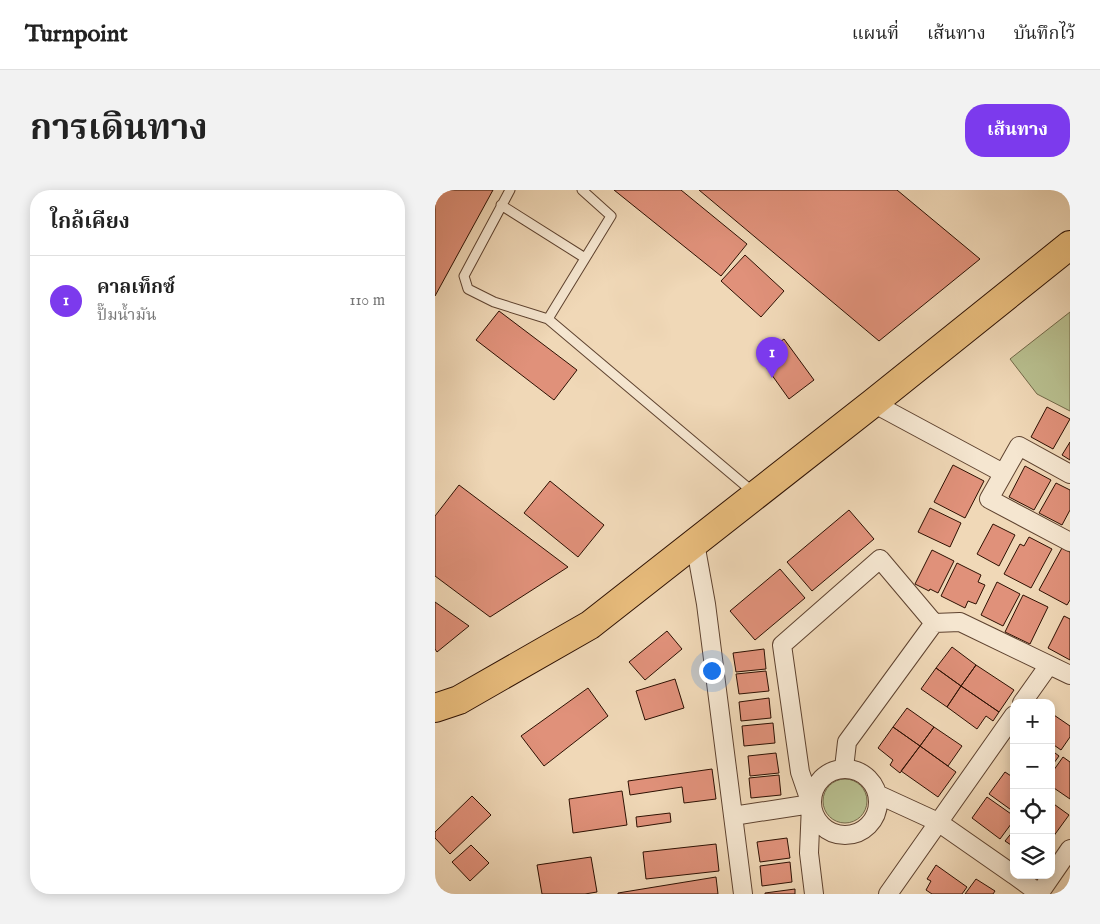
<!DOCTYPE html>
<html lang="th">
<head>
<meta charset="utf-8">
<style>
  :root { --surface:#fff; --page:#f2f2f2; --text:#222; --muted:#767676; --line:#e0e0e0; --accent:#7c3aed }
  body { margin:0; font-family:"IM FELL English","Noto Serif Thai",serif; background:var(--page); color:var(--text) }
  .controls { position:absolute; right:15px; bottom:15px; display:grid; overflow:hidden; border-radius:10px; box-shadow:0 2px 12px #0003 }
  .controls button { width:45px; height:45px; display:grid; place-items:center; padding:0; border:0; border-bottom:1px solid var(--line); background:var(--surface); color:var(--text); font:25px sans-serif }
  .you { position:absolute; left:276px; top:480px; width:18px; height:18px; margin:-12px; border:4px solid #fff; border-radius:50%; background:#1a73e8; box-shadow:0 0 0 8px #1a73e833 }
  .badge { display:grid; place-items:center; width:32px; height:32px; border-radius:50%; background:var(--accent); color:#fff; font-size:16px; font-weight:700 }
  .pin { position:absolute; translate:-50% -41px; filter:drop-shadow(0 1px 2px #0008) }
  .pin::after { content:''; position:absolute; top:26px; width:18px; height:15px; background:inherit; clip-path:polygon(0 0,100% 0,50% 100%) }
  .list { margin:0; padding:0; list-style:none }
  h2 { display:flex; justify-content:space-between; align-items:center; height:65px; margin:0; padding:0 20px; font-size:21px }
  h2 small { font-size:16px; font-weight:400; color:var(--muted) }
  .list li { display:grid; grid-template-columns:32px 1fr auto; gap:15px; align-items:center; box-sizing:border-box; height:90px; padding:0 20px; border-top:1px solid var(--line) }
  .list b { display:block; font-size:19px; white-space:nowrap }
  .list p { margin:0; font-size:16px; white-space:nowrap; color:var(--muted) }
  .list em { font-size:16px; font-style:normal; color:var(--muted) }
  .icon { flex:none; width:28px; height:28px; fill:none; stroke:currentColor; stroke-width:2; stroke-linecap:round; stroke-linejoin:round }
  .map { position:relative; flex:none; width:635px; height:704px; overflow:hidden; border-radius:20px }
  header { display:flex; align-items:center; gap:30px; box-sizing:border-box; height:70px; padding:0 25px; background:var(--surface); border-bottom:1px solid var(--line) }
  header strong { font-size:24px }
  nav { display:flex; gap:28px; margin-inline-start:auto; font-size:18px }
  .intro { display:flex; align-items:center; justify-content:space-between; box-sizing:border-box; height:120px; padding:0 30px }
  h1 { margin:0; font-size:35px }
  .button { padding:12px 22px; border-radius:20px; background:var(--accent); color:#fff; font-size:18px; font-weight:700 }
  main { display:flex; gap:30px; padding:0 30px }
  aside { flex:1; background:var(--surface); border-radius:20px; box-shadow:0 2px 12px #0003 }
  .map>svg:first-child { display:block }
</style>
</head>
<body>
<header>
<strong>Turnpoint</strong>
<nav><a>แผนที่</a><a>เส้นทาง</a><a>บันทึกไว้</a></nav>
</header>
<div class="intro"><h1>การเดินทาง</h1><a class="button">เส้นทาง</a></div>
<main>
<aside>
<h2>ใกล้เคียง<small></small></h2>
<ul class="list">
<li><span class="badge">1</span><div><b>คาลเท็กซ์</b><p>ปั๊มน้ำมัน</p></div><em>110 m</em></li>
</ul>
</aside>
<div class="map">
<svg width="635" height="704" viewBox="0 0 635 704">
  <rect width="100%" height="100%" fill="#f0d8b7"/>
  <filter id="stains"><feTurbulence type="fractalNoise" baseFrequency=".004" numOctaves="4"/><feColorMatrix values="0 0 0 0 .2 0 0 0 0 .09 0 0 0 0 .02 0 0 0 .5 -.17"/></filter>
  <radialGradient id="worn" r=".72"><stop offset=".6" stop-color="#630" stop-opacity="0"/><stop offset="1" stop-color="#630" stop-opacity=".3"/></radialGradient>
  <path fill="#b8bf8f" stroke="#726848" d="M635,122v99l-33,-17 -27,-35z
    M388 611a22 22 0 1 1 44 0a22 22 0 1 1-44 0Z"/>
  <path fill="#e0917a" stroke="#2d1002" d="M0,0h58l-58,106z
    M179,0h67l66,54 -26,32z
    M264,0h198l83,69 -101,82z
    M310,65l39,36 -23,26 -40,-36z
    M64,121l78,59 -23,30 -78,-60z
    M349,149l30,41 -25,19 -30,-42z
    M612,217l23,12 -17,30 -22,-12z
    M635,252v18l-8,-5z
    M518,275l31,16 -19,37 -31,-16z
    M590,276l26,14 -17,30 -25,-13z
    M115,291l54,44 -26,32 -54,-44z
    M621,293l14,7v20l-8,15 -23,-12z
    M24,295l109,82 -78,50 -55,-41v-60z
    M495,318l31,15 -11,24 -32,-15z
    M414,320l25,29 -62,52 -25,-29z
    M558,334l22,11 -16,31 -22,-12z
    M594,347l23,12 -21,39 -27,-14 16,-30 4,2z
    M627,358l8,4v48l-3,5 -28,-15z
    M497,360l22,11 -16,32 -8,-4 -1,2 -14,-7z
    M522,373l24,12 -3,7 7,3 -9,19 -8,-3 -3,7 -24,-12z
    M345,379l25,29 -50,42 -25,-29z
    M562,392l23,12 -17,32 -22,-11z
    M588,405l25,12 -18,37 -25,-12z
    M0,412l34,24 -32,26 -2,-3z
    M629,426l6,3v41l-22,-12z
    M232,441l15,18 -37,31 -16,-18z
    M517,457l24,18 -15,21 -25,-18z
    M329,459l2,20 -30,3 -3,-19z
    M541,475l38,25 -15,22 -38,-26z
    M501,478l25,18 -14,21 -26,-18z
    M331,481l3,20 -30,3 -3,-20z
    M240,489l9,29 -39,12 -9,-29z
    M526,496l38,26 -6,9 -7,-5 -9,13 -30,-22z
    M153,498l20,28 -64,50 -23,-30z
    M334,508l2,20 -30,3 -2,-19z
    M472,518l27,19 -14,19 -27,-19z
    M616,523l19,13v11l-9,13 -10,-7z
    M338,533l2,20 -31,3 -2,-20z
    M458,537l27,19 -20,27 -10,-8 3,-5 -15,-12z
    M499,537l28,19 -14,20 -28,-20z
    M485,556l36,26 -18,25 -37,-26z
    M616,560l8,6 -8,11z
    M341,563l3,20 -29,3 -2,-20z
    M628,567l7,5v37l-19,-13v-12z
    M277,579l4,30 -32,4 -2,-16 -52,8 -2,-14z
    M570,582l9,6v34l-25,-18z
    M344,585l2,20 -30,3 -2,-20z
    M187,601l5,34 -54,8 -4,-34z
    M37,606l19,19 -41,39 -15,-16v-6z
    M552,607l27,19v4l-14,19 -28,-21z
    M616,612l18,13 -16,22 -2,-1z
    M235,623l1,9 -34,5 -1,-10z
    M579,640v17l-9,-6z
    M352,648l3,20 -30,4 -3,-20z
    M281,654l3,27 -73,8 -3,-27z
    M36,655l18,18 -19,18 -18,-19z
    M156,667l6,35 -12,2h-43l-5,-29z
    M355,672l2,20 -30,4 -2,-20z
    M501,675l31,22 -5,7h-30l-6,-4 5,-9 -4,-2z
    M281,687l2,17h-100v-1z
    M541,689l19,12 -2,3h-28z
    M360,699v5h-30v-1z"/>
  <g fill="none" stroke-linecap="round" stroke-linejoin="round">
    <defs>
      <path id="lane" d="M75,0l-46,86 4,13 26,13 54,17 205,173
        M66,15l84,53
        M113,129l63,-103 -29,-26"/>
      <path id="street" d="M438,213l130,70
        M635,284l-51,-28 -30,53 81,43
        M260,353l11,61 37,290
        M587,513l27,-38
        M409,578l3,-26 87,-119 26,-1 110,53
        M377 612a33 33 0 1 1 66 0a33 33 0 1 1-66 0Z
        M442,604l61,28 76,53
        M298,626l78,-12
        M579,685l26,19
        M379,704l-5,-41 2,-49 -11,-32 -18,-127 98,-86 54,64
        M453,704l126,-179
        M604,704l31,-45"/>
      <path id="primary" d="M0,518l24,-8 131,-75 283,-222 197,-158"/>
    </defs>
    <use href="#lane" stroke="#5e422f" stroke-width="11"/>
    <use href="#street" stroke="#5e422f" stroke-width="20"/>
    <use href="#primary" stroke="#2d1002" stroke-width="30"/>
    <use href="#lane" stroke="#f5e6d0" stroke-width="9"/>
    <use href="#street" stroke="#f5e6d0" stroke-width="18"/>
    <use href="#primary" stroke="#e8bc7c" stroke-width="28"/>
  </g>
  <rect width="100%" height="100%" filter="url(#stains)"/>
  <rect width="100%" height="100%" fill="url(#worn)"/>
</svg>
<div class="controls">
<button>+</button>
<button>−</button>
<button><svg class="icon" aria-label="locate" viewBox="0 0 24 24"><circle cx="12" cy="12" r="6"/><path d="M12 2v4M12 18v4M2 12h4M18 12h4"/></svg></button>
<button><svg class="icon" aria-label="layers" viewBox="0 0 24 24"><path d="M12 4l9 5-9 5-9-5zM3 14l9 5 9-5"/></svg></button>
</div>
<div class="you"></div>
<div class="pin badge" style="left:337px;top:188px">1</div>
</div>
</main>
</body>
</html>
